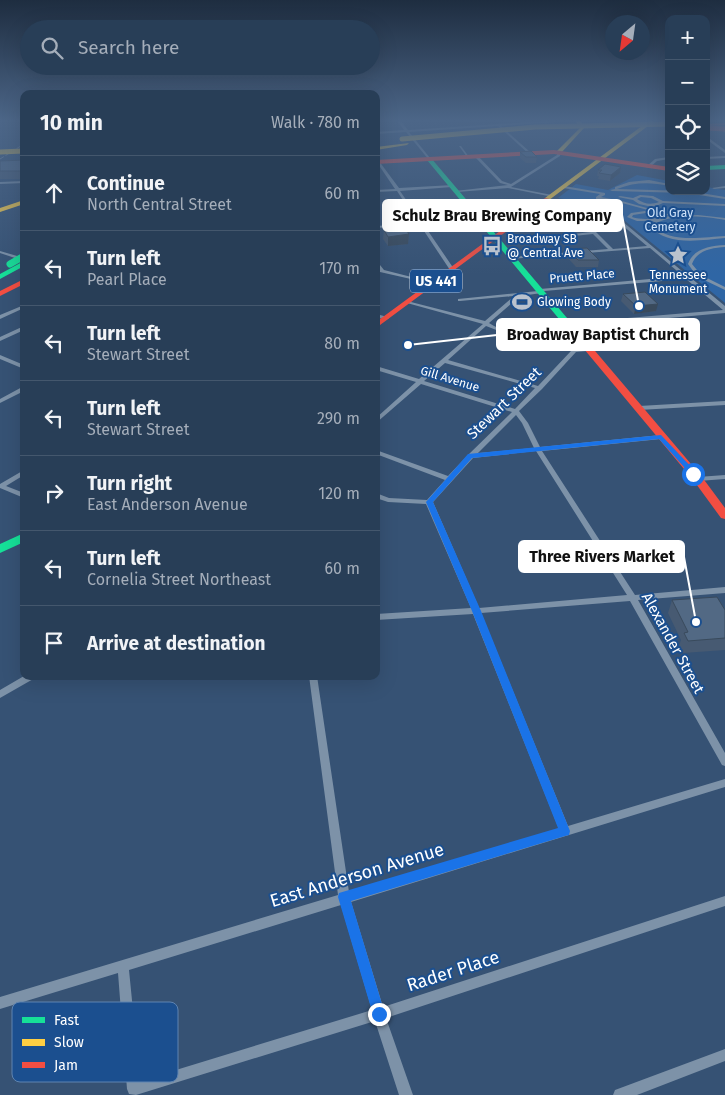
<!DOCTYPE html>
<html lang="en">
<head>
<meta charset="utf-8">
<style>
  :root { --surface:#283e57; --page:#344961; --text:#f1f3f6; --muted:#a5aeba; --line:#44576d }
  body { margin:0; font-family:"Fira Sans",sans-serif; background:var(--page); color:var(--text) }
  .controls { position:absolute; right:15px; top:15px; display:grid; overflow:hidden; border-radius:10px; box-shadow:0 5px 20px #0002 }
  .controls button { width:45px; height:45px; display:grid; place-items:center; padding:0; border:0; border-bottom:1px solid var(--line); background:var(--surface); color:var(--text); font:25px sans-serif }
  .compass { position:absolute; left:605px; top:15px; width:45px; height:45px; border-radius:50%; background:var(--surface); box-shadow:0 5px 20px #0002; rotate:209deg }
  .stop { position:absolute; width:15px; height:15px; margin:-11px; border:4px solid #1a73e8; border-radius:50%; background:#fff }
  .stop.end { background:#1a73e8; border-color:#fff; box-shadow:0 1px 5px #0008 }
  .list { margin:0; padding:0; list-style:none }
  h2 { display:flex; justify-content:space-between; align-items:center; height:65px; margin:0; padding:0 20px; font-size:21px }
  h2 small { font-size:16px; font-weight:400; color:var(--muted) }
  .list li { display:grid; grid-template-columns:32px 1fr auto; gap:15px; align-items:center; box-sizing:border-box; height:75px; padding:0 20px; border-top:1px solid var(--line) }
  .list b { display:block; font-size:19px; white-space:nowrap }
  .list p { margin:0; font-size:16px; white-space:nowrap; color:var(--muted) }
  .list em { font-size:16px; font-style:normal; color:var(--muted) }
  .icon { flex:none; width:28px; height:28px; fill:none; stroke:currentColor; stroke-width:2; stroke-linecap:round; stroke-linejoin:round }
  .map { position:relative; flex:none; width:725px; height:1095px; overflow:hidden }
  .search { position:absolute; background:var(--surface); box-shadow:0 5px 20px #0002; left:20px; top:20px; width:360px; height:55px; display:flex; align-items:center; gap:12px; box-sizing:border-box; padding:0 18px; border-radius:28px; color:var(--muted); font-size:19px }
  .panel { position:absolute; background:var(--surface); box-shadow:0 5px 20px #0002; left:20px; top:90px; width:360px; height:590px; border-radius:10px }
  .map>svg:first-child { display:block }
</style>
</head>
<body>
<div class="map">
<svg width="725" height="1095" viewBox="0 0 725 1095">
  <rect width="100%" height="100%" fill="#365274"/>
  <path fill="#2f66a5" d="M637,175l32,6v10h37v-4l19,3v113l-117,-96 -50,-9 18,-14 32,6z"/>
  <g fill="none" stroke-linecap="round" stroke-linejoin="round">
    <path fill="#7d92a8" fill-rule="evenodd" d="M397,120h3l8,10 151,-10h23l-81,6 29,26 -1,2 -31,-28 -89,6 21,26 -1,2 -23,-28 -30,2v-2l28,-2z
      M625,120h9l11,3 -2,1z
      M706,136l19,14v3l-19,-14z
      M459,146h2l8,11h-2z
      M558,151l3,1 -1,4 -49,31 41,8 1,2 -45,-9 -51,4 -2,-1 53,-6 -8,-2 -25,-26v-2h2l25,26 9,3 46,-29z
      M725,156v2l-19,1v-2z
      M376,157l23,31 54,-3 -1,2 -52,4 22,32 59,-4 2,1 -2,1 -57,4 30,44v1h-4l-30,-45 -44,3v-2l42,-3 -21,-32 -21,1v-2l19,-1 -19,-28z
      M669,157v2l-12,2 -8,7 -3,-1 9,-8z
      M649,180l20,4v2c-19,-4 -34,-4 -52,3l72,2 36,6v2l-39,-6 -74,-2 -2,-1 5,-1v-2l14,-5z
      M24,181v2l-24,1v-2z
      M564,186l41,7v2l-4,2 21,4 53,15 23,-1 27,3v2c-20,-4 -54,-7 -72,5 15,19 51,12 72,11v2c-24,2 -59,9 -76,-13l5,-4h-17l-10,-4 4,-4 14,-2 2,1 -1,1 -13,2 -1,2c12,4 26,1 38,-1l-48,-13 -26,-4v-2l4,-3 -37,-6z
      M725,186v2l-11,1 -2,-1z
      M640,195l13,1 10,5 62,3v2l-62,-3 -7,3h-8l-9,-2 -6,-4 -15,-3 2,-1 13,2zM641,197l10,1 8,4c-8,3 -15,2 -22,-3z
      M546,198l44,6 15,3 83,69 8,-1 -8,-11c6,-16 22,-18 37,-19v2c-13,1 -28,3 -33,17l9,11 24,12v3l-27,-13 -7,1 34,28v7l-157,14 -3,-2 3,-2 155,-13 -37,-31 -142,12v2h-2l-22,3 -31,27c21,13 60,21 84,25 6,1 13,-1 19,1l-5,2 -11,1 -34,37 -23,22 9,12 12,24 121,-12 3,2 -3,2 -119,12 93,144 90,-8v6l-87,7 87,153v13l-3,-1 -92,-164 -149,12 87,213 157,-47v8l-374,115 32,105 342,-111v10l-339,112 27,77h-14l-24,-74 -239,74 -7,-1 -2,-5 -9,-116 -118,36v-12l338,-102 -29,-219h8l32,216 210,-63 -86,-215 -97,6v-6l95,-6 -45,-104 -38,-2 -12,-4v-5l13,5 38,2 18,-20 -69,-26v-4l72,26 20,-21 44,-43 -91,-28 -45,39v-5l40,-36 -40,-12v-4l43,13 64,-55 -76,-21v-2l78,20 29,-25 -54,5h-2v-2l80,-8v-2h2l143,-13 -33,-28 -140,11v-2h2l96,-8 -15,-15 -39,4v-1l2,-1 35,-4 -13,-16 9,-10 -40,-6h-1zM590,207l13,2 44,37 -34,3 -17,-17 -14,-16zM486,326l26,10 59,15 -33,35 -90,-26zM445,363l90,25 -20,21 -91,-28zM516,415l6,8 12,25 -56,5zM536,451l91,144 -148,13 -46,-106 40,-44zM341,905l31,105 -232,71 -11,-111z
      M0,251l24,7v3l-24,-8z
      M376,260l8,10 51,13 -2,1 -53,-12 -4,-7z
      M24,305v3l-24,11v-4z
      M376,314l12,3 1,1 -3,2 -10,-3z
      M24,326v4l-24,11v-4z
      M0,355l24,10v4l-24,-10z
      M24,386v5l-24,12v-4z
      M725,401v4l-86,5 -3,-2 3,-2z
      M24,470v5l-18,11 18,7v5l-24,-10v-4z
      M725,475v4l-27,2 -3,-2 3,-2z
      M24,676h12l-1,2 -35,20v-8z
      M725,1049v12l-88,34h-24l2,-5z"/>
    <path fill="#16e098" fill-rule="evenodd" d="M427,158h4l159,187v4h-6l-157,-189z
      M725,165v4l-19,1v-4z
      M24,261v5l-24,13v-5z
      M24,533v9l-24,11v-9z"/>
    <path fill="#ffcf43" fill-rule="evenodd" d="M575,120h5l4,8 -23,25h-4v-2l23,-23z
      M650,120h6l-107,80h-4v-2z
      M409,143l-2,2 -31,5v-3z
      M24,200v4l-24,8v-4z"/>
    <path fill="#f24e42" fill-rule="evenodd" d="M725,123v2l-19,1v-2z
      M554,150l115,17v4l-115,-17 -178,10v-4z
      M545,198l5,1 -174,129v-6z
      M24,279v5l-24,12v-5z
      M584,345h6l112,132 23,31v11l-4,-1 -27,-37 -110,-132z"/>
    <path stroke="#7e92a7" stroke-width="1" stroke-dasharray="4.5 2" stroke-linecap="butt" d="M718,127l7,5
      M0,159l24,-15"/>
    <path stroke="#16e098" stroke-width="7" d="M10,264l14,-8"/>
    <path stroke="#ffcf43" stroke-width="5" d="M402,139l133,-12 134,-3
      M0,152l23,-1"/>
    <path stroke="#f24e42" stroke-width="5" d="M706,128l19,1"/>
  </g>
  <path fill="#475a72" d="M454,120h22l-1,4 -17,1z
    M520,152l17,5 -1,6h-10l-6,-5z
    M24,160v19h-24v-18z
    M621,167l-1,6 -10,8 -12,-2 1,-3h-2l1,-6z
    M385,223l24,11 -1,10 -20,2 -5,-7 1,-9h1z
    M567,249l32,11 -1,7h-22l-10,-11z
    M623,294l33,17 -22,3 -13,-13z
    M672,600l53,10v40l-42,3 -4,-7 2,-6 -13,-27z"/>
  <path fill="#394a5c" d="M458,120h18l-1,4 -17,1z
    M621,167l-1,6 -10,8 1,-6z
    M409,234l-1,10 -20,2v-9z
    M658,304l-2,7 -22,3 2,-8z"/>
  <path fill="#526984" stroke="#394a5c" d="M531,151l6,6h-11l-6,-5z
    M24,160v8l-1,3h-23v-10z
    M605,164l16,3 -10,8 -12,-2 3,-3h-4z
    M401,222l8,12 -21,3 -4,-7h5l-4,-7z
    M587,248l12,12h-21l-11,-11z
    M645,292l13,12 -22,2 -13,-12z
    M717,597l8,13v28l-37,3 -4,-8 4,-1 -16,-32z"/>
  <linearGradient id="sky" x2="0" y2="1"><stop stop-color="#1e2d40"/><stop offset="0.44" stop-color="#4c6688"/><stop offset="1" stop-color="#4c6688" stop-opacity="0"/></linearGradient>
  <rect width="725" height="274" fill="url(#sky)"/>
  <path fill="#1a73e8" d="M661,435l35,37v3h-5l-32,-36 -187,19 -39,44 48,109 89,220 -1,4 -4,1 -214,65 34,113 -2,4 -4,2 -5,-2 -36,-121 1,-4 219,-65 -86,-217 -46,-109 42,-48z"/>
  <defs>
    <symbol id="bus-bare" viewBox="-9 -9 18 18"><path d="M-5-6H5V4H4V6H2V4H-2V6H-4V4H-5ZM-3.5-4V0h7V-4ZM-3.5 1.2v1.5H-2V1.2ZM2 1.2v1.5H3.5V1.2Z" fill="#b9c2ce" stroke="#1b4f8f" stroke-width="2.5" paint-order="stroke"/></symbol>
    <symbol id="sight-bare" viewBox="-9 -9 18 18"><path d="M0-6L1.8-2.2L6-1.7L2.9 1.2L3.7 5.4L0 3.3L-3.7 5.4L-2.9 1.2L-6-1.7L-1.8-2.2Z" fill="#b9c2ce" stroke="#1b4f8f" stroke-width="2.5" paint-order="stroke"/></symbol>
    <symbol id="stadium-bare" viewBox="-9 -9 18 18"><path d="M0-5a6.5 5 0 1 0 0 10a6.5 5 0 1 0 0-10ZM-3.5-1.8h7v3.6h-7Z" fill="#b9c2ce" stroke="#1b4f8f" stroke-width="2.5" paint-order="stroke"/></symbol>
  </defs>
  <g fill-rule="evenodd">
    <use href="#bus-bare" x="478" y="232" width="28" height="28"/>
    <use href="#sight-bare" x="664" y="241" width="28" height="28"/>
    <use href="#stadium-bare" x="508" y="288" width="28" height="28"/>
  </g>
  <g text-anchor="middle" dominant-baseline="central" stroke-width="4" stroke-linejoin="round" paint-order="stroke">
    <g font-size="12" fill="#cfe3fa" stroke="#1b4f8f">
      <text x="670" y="213">Old Gray<tspan x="670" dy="14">Cemetery</tspan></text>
    </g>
    <g font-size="12" fill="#fff" stroke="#1b4f8f" text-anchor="start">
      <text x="507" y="239">Broadway SB<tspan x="507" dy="14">@ Central Ave</tspan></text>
      <text x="678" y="275" text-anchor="middle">Tennessee<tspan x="678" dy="14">Monument</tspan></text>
      <text x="537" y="302">Glowing Body</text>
    </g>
    <g font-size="12" fill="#fff" stroke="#1b4f8f">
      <text transform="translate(582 276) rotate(-5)">Pruett Place</text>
      <text transform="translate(450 379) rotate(17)">Gill Avenue</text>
    </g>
    <rect fill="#1b4f8f" stroke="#bbcadd" stroke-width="1" x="410" y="269.5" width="52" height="23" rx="4"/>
    <g font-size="14" font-weight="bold" fill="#fff">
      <text x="436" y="281">US 441</text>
    </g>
    <g font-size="15" fill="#fff" stroke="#1b4f8f">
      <text transform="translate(504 403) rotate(-44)">Stewart Street</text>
      <text transform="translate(673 643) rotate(61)">Alexander Street</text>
    </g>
    <g font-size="18" fill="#fff" stroke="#1b4f8f">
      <text transform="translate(357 875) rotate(-17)">East Anderson Avenue</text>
      <text transform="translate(453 971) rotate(-18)">Rader Place</text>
    </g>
  </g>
  <rect x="12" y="1002" width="166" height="80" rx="8" fill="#1b4f8f" stroke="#5f84b1" stroke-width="1"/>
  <rect x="22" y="1017" width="23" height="6" fill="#16e098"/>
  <rect x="22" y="1039" width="23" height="7" fill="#ffcf43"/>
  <rect x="22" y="1062" width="23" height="6" fill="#f24e42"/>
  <g font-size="14" fill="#fff">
    <text x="54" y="1025">Fast</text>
    <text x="54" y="1047">Slow</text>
    <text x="54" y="1070">Jam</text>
  </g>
  <path fill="none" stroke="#fff" stroke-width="2" d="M639 306L622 215M408 345L497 335M696 622L684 557"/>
  <g fill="#fff" stroke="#1b4f8f" stroke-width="2">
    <circle cx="639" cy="306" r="5"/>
    <circle cx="408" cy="345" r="5"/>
    <circle cx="696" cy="622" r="5"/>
  </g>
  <g fill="#fff" stroke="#fff" stroke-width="2">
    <rect x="383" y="200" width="239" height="31" rx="5"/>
    <rect x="497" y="319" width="202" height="31" rx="5"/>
    <rect x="519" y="541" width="165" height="31" rx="5"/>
  </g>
  <g font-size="16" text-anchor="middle" font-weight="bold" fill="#111">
    <text x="502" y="221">Schulz Brau Brewing Company</text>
    <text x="598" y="340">Broadway Baptist Church</text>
    <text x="602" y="562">Three Rivers Market</text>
  </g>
</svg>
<div class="controls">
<button>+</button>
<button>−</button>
<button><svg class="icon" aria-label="locate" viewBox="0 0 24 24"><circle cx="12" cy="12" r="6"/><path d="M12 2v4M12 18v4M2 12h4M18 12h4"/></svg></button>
<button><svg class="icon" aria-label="layers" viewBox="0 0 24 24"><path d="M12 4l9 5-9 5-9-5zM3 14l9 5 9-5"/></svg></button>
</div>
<svg class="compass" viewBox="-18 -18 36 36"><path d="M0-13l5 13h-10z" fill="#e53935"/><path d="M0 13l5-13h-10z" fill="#a5aeba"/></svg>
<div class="stop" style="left:693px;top:474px"></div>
<div class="stop end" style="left:379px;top:1014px"></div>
<div class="search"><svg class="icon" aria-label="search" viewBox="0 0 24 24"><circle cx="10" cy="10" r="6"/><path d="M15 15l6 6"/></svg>Search here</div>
<section class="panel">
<h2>10 min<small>Walk · 780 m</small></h2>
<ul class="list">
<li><svg class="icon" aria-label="ahead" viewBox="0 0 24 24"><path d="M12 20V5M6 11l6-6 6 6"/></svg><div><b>Continue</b><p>North Central Street</p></div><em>60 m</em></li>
<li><svg class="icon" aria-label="left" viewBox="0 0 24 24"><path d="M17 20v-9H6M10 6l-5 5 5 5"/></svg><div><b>Turn left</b><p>Pearl Place</p></div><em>170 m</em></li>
<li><svg class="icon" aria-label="left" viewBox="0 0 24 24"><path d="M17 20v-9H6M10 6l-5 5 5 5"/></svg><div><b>Turn left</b><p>Stewart Street</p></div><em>80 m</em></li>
<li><svg class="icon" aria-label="left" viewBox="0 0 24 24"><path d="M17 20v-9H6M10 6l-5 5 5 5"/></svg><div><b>Turn left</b><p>Stewart Street</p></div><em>290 m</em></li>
<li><svg class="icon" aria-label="right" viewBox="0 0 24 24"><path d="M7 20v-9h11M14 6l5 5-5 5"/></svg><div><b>Turn right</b><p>East Anderson Avenue</p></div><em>120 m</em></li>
<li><svg class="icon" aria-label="left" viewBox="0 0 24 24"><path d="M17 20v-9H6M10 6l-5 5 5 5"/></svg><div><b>Turn left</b><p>Cornelia Street Northeast</p></div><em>60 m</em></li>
<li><svg class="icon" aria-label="arrive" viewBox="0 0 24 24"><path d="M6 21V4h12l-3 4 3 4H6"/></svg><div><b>Arrive at destination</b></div></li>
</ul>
</section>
</div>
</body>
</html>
